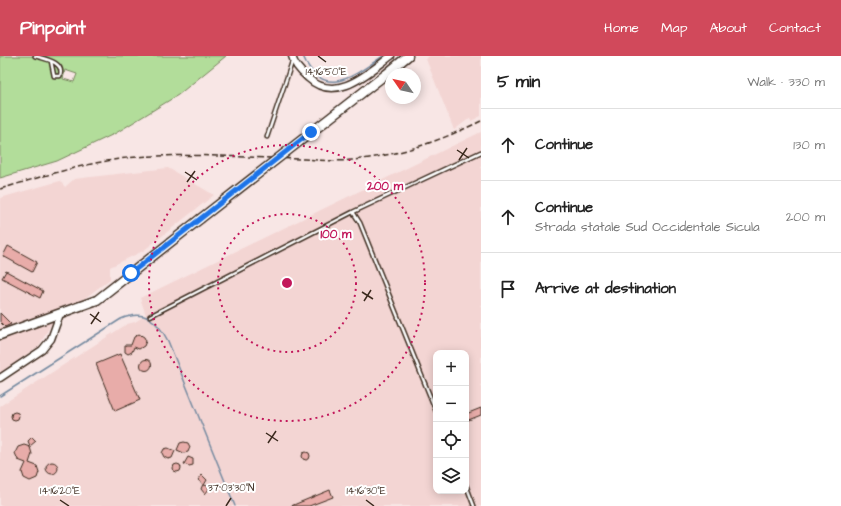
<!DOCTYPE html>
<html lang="en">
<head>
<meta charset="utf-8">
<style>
  :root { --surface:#fff; --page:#f2f2f2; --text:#222; --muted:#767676; --line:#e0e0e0; --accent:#d1495b }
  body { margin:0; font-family:"Architects Daughter",sans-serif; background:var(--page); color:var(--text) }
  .controls { position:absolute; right:12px; bottom:12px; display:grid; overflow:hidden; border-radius:8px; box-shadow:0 2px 10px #0003 }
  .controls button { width:36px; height:36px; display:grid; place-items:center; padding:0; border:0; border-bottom:1px solid var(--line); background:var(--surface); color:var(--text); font:20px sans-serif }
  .compass { position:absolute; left:385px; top:12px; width:36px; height:36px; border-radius:50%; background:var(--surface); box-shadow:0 2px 10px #0003; rotate:304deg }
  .stop { position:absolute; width:12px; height:12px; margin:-9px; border:3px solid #1a73e8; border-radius:50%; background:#fff }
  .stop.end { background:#1a73e8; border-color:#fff; box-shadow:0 1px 4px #0008 }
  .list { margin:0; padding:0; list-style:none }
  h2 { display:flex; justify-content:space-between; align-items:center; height:52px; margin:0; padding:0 16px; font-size:17px }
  h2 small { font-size:13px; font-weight:400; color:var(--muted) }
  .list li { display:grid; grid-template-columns:26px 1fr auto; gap:12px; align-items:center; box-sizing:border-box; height:72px; padding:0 16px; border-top:1px solid var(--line) }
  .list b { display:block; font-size:15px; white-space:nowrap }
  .list p { margin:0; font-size:13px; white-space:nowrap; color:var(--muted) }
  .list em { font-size:13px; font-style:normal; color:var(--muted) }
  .icon { flex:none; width:22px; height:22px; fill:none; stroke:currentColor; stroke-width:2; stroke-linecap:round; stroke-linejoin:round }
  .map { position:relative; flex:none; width:481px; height:450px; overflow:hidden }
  header { display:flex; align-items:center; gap:24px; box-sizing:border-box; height:56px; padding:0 20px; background:var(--accent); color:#fff }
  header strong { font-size:19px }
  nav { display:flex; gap:22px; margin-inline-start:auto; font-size:14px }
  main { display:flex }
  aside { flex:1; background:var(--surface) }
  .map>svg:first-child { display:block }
</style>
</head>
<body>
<header>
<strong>Pinpoint</strong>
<nav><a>Home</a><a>Map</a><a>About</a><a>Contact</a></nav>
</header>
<main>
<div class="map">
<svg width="481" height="450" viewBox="0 0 481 450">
  <rect width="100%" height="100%" fill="#f8e6e5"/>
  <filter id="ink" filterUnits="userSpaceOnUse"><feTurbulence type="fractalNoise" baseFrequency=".025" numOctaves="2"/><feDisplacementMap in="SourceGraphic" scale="8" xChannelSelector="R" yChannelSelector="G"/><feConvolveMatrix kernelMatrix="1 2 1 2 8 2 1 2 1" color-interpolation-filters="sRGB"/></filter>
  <g filter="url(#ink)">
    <path fill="#f3d5d3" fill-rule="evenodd" d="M429,0h52v60l-10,5 -1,-3 -16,12 -28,-71z
      M481,76v374h-481v-100l127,-82 8,-2 11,-7 -6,-17zM436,297h30v138h-30z
      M168,112l46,27 -71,56 -33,16v12l-25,19 -25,10 -21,38 -39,27v-175l60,-17 5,6 9,-8z"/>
    <path fill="#b2dd9a" stroke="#76845c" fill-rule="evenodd" d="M0,0h226l-48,39 -62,38 -59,28 -57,17zM65,14l12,4 -3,8 -11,-3z"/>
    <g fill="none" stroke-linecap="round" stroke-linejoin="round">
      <path stroke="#758aa0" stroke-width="1.5" d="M303,0c20,46 52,19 80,0
        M0,340l121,-77c24,-10 36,1 47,22l67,165"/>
    </g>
    <path fill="#e8aca9" stroke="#3b2a1e" d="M8,190l29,16 -5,10 -29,-16z
      M6,215l37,20 -3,7 -38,-20z
      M0,257l11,11 -6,3 -5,-5z
      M139,278l5,3 2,4 -2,5 -5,3 -5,-2 -2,5 -4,2 -3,-2v-7h6l3,-8z
      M120,298l20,46 -25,11 -19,-47z
      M140.5 309a5.5 5.5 0 1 1 11 0a5.5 5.5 0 1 1-11 0Z
      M481,352v7l-15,6v-7z
      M11 360a4 4 0 1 1 8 0a4 4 0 1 1-8 0Z
      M32,381l4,4 -6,5 -2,-5z
      M184,386l4,1 2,4 -2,5 -4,1 -7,-3 3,-7z
      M24,389l6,2 2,7 -3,9 8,3 2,6 -2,6 -7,3 -6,-3 -2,-6 4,-9 -8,-3 -3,-7 3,-6z
      M168,392l7,3 -3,7 -4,1 -4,-2 -2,-4 2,-4z
      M302 400a4 4 0 1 1 8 0a4 4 0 1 1-8 0Z
      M188,401l5,2v6l-4,1 -5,-2z
      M46 412a6 6 0 1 1 12 0a6 6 0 1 1-12 0Z
      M173 412a4 4 0 1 1 8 0a4 4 0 1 1-8 0Z
      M202,419l5,5 -3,5 4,1 1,3 -4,5 -4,-5 2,-5 -5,-4z
      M330,434l3,7 -24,9h-18z"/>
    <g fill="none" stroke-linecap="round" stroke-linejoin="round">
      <defs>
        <path id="service" d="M35,0c10,3 30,6 25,20h-6l-3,-15
          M267,81l25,-75
          M353,156l7,11 76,188
          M150,260l203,-104 128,-60
          M466,429l8,21"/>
        <path id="tertiary" d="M292,0c2,9 9,16 16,22 28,26 60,-5 83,-22
          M0,322l42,-28 9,-11 9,-25"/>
        <path id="primary" d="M385,19l23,-19
          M0,279l97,-35 103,-81"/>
      </defs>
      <use href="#service" stroke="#3b2a1e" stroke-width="5.5"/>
      <use href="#tertiary" stroke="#3b2a1e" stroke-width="9"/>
      <use href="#primary" stroke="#3b2a1e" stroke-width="11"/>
      <use href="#service" stroke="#fff" stroke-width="2.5"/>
      <use href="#tertiary" stroke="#fff" stroke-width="6"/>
      <use href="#primary" stroke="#fff" stroke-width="8"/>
      <path stroke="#3b2a1e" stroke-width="1.5" stroke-dasharray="6 3" stroke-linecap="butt" d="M0,133c51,-15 102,-32 156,-33 49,-2 99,2 148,3 16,1 32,3 48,1 46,-4 88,-19 129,-39"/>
      <defs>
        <path id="primary-bridge" d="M200,163l185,-144"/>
      </defs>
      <use href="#primary-bridge" stroke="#3b2a1e" stroke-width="11" stroke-linecap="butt"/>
      <use href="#primary-bridge" stroke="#fff" stroke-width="8"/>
    </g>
  </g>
  <g fill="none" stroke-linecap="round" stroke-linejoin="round" filter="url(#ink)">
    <path stroke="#1a73e8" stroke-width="5" d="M131,217l180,-141"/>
  </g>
  <path fill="none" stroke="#3b2a1e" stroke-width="1.5" d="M318,0l8,6M457,94l12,8M459,104l8,-12M185,116l12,8M187,126l8,-11M362,236l11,7M364,245l7,-11M90,258l11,8M91,268l8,-12M266,377l12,8M268,387l8,-12M60,444l9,6M366,444l8,6M226,450l5,-8"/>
  <g fill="none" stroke="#c2185b" stroke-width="2" stroke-dasharray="2 4">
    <circle cx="287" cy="227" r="69"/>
    <circle cx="287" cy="227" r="138"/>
  </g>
  <g font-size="10" text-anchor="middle" fill="#3b2a1e" stroke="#fff" stroke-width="4" stroke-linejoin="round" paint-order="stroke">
    <text x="326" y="19">14°16'50"E</text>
    <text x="231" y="435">37°03'30"N</text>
    <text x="60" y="438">14°16'20"E</text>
    <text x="366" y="438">14°16'30"E</text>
  </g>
  <circle cx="287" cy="227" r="6" fill="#c2185b" stroke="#fff" stroke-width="2"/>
  <g font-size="12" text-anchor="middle" font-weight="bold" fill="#c2185b" stroke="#fff" stroke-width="4" stroke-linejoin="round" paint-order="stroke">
    <text x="385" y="134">200 m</text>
    <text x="336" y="182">100 m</text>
  </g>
</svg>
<div class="controls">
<button>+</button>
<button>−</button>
<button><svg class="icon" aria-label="locate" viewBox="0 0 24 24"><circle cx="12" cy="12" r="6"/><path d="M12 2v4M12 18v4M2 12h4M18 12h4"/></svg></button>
<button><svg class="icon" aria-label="layers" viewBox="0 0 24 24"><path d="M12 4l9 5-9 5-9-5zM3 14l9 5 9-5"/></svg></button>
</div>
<svg class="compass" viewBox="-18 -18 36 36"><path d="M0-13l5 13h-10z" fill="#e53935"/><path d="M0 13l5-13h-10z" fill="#767676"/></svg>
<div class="stop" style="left:131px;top:217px"></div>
<div class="stop end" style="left:311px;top:76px"></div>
</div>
<aside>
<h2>5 min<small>Walk · 330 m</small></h2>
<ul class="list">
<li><svg class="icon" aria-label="ahead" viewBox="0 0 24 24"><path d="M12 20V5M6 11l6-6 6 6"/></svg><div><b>Continue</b></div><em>130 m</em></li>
<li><svg class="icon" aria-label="ahead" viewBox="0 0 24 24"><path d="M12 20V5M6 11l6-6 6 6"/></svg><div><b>Continue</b><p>Strada statale Sud Occidentale Sicula</p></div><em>200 m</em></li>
<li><svg class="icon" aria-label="arrive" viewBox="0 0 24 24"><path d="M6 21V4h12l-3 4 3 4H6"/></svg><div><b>Arrive at destination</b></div></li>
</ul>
</aside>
</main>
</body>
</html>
